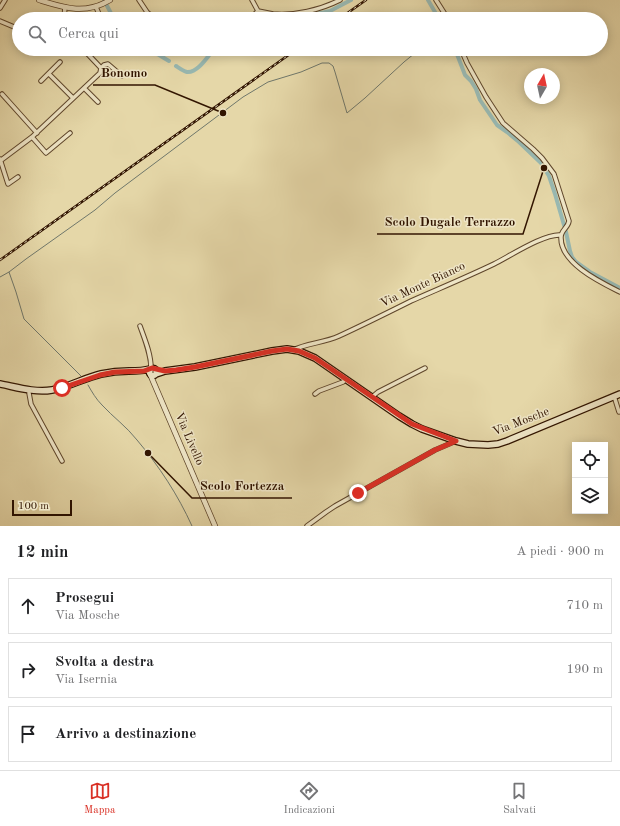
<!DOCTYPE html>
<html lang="it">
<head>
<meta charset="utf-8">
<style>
  :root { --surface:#fff; --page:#f2f2f2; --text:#202124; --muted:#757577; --line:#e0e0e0; --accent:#d93025 }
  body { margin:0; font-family:"Old Standard TT",serif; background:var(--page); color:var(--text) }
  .controls { position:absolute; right:12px; bottom:12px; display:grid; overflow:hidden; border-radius:0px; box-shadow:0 2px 10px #0003 }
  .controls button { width:36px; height:36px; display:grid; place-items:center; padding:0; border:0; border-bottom:1px solid var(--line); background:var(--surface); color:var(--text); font:20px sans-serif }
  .compass { position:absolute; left:524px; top:68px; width:36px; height:36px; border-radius:50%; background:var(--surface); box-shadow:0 2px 10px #0003; rotate:9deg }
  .scale { position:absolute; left:12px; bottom:10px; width:60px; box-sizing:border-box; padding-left:4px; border:2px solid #321501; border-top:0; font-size:11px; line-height:14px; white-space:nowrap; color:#321501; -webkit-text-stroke:3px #eee5c6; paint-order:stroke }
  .stop { position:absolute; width:12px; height:12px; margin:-9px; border:3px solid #d93025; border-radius:50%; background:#fff }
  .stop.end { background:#d93025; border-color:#fff; box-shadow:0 1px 4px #0008 }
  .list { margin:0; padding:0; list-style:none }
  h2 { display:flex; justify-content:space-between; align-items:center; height:52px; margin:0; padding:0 16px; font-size:17px }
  h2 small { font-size:13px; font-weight:400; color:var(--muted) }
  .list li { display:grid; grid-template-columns:26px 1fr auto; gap:12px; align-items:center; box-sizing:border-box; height:56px; margin:0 8px 8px; padding:0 8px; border:1px solid var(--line); border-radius:0px }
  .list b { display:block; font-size:15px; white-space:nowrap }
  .list p { margin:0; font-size:13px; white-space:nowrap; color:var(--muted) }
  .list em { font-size:13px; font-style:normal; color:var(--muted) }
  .icon { flex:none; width:22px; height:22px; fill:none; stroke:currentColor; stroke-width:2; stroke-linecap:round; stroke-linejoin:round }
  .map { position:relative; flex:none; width:620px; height:526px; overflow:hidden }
  .search { position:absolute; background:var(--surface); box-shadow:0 2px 10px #0003; left:12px; right:12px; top:12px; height:44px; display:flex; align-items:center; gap:10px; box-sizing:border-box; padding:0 14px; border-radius:22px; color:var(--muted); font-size:15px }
  .sheet { height:244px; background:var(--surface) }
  nav { display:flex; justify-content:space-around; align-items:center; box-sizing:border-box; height:56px; border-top:1px solid var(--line); background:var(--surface); font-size:11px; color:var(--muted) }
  nav a { display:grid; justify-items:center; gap:2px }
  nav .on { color:var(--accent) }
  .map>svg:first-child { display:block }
</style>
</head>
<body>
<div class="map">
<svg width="620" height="526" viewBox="0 0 620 526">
  <rect width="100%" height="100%" fill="#e5d7a8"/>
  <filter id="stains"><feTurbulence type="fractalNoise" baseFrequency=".005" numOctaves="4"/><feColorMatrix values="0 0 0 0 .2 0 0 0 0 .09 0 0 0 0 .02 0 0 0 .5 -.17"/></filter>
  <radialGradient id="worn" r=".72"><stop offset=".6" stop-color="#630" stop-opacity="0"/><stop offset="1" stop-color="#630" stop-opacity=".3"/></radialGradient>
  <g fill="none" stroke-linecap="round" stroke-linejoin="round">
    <path stroke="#6f776b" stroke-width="1" d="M9,272l17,-13 69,-49 20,-17 128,-96 25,-15 33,-10 21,-9h7l4,3 2,6 12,41 18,-15 39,-36 16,-13
      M0,277l9,-5 7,20 8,27 57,57
      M88,385c4,7 8,14 14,20 11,12 25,22 35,35 22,26 41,55 55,86"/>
    <path stroke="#98b8b1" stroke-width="4" d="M104,0l10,19
      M428,0l11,19
      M257,19l3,-1 19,1
      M288,19l15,-2 27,-6 21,-11
      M145,49l14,6 10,6
      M455,49l10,26 6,6 5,8 4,11 17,25 10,7 12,10 22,21 3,5 5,8 6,18 11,38 4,19 2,6 4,5 14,10 30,16
      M176,66c3,2 7,5 11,6 11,1 21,-16 27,-23"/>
    <defs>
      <path id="minor" d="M139,0l8,12 8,7
        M252,0l6,11c5,1 10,2 15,3 22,2 47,-4 67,-14
        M436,0l12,19
        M96,7l3,7v5
        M0,8l5,-8
        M64,19l1,-12
        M145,19l5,-4
        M245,19l10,-5 3,-3
        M0,21l19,8
        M461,49l6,14 19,34 17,26 30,26 9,9 12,16 15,47c-1,7 -8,9 -8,16 -1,26 39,45 59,55
        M101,68l3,-3 4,-1 14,12
        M49,74l24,24
        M41,81l19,-19
        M84,88l14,14
        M2,94l35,39
        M32,137l14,16 24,-20
        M0,159l8,25 10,-7
        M0,161l32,-24 68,-64 1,-5 -18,-19
        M140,326c5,14 11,28 11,42
        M293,350c14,-7 31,-7 46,-14 24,-11 48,-23 72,-35 27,-12 56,-24 83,-37 16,-8 51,-31 67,-29
        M29,393l2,11 31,57
        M315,394l4,-3 24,-9 3,-3
        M614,396l5,16
        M372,397l6,-5 47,-24
        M307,526l19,-14 9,-6 100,-56 21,-9"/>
      <path id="tertiary" d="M39,0c26,8 46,15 71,0
        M150,374l65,152"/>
      <path id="secondary" d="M149.5 372a3.5 3.5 0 1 1 7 0a3.5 3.5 0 1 1-7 0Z
        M156,374l9,-3 30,-4 77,-16 15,-2 12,2 16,7 84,58 13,8 10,5 34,12 12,3 20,1 10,-1 9,-3 113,-47
        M0,384c16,3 35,9 52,6 17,-3 32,-12 49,-16 9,-2 18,-3 28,-3 7,0 14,0 21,-2"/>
    </defs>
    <use href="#minor" stroke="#5f462b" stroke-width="5.5"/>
    <use href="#tertiary" stroke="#5f462b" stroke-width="6"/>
    <use href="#secondary" stroke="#321501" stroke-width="8"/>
    <use href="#minor" stroke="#eee5c6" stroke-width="3.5"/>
    <use href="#tertiary" stroke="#eee5c6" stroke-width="4.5"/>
    <use href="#secondary" stroke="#eee5c6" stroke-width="5.5"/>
    <defs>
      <path id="rail" d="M339,19l27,-19
        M0,260l297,-211"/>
    </defs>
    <use href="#rail" stroke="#321501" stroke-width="2.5"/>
    <use href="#rail" stroke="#eee5c6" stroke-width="1" stroke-dasharray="3" stroke-linecap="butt"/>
  </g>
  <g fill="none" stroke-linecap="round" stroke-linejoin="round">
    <path stroke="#d93025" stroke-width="5" d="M62,388l38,-13 15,-3 29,-1 8,-3 13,3 11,-1 19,-3 77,-16 15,-2 12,2 16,7 97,66 44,17 -21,9 -77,43"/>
  </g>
  <g text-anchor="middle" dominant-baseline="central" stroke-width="3" stroke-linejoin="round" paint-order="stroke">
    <g font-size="12" fill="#321501" stroke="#eee5c6">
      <text transform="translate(423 285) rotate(-25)">Via Monte Bianco</text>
      <text transform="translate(521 422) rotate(-21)">Via Mosche</text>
      <text transform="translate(189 439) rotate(67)">Via Livello</text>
    </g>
  </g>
  <path fill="none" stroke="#321501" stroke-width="1.5" d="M223 113L155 85H93M544 168L523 234H377M148 453L192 498H292"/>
  <g fill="#321501" stroke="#eee5c6" stroke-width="1.5">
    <circle cx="223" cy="113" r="4"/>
    <circle cx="544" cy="168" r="4"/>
    <circle cx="148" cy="453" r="4"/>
  </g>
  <g font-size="13" text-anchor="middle" font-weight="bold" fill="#321501" stroke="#eee5c6" stroke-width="3" stroke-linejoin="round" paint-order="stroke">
    <text x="124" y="77">Bonomo</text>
    <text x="450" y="226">Scolo Dugale Terrazzo</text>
    <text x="242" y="490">Scolo Fortezza</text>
  </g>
  <rect width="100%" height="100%" filter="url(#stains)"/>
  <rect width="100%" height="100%" fill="url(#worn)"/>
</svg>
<div class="controls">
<button><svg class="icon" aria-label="locate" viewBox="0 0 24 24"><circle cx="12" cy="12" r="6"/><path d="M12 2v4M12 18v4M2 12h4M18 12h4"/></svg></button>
<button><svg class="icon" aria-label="layers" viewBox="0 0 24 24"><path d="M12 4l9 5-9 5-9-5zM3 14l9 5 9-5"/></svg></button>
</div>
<svg class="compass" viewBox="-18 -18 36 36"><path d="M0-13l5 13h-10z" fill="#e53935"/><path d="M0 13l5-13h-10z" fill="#757577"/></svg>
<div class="scale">100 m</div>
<div class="stop" style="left:62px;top:388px"></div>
<div class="stop end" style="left:358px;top:493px"></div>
<div class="search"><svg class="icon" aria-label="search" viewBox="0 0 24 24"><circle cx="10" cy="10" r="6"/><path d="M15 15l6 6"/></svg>Cerca qui</div>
</div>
<section class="sheet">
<h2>12 min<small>A piedi · 900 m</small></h2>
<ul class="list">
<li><svg class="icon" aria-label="ahead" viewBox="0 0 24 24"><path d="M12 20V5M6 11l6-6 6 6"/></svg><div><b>Prosegui</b><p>Via Mosche</p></div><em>710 m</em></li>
<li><svg class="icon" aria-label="right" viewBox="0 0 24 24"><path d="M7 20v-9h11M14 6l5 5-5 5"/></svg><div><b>Svolta a destra</b><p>Via Isernia</p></div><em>190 m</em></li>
<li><svg class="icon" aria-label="arrive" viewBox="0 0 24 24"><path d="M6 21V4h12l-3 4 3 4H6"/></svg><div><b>Arrivo a destinazione</b></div></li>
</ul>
</section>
<nav>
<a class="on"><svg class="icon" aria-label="map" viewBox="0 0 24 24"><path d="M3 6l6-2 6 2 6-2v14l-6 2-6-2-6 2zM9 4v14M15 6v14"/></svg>Mappa</a>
<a><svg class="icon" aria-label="directions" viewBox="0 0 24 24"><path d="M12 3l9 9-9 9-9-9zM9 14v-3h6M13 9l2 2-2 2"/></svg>Indicazioni</a>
<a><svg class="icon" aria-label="saved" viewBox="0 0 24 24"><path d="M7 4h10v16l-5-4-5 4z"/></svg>Salvati</a>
</nav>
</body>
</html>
